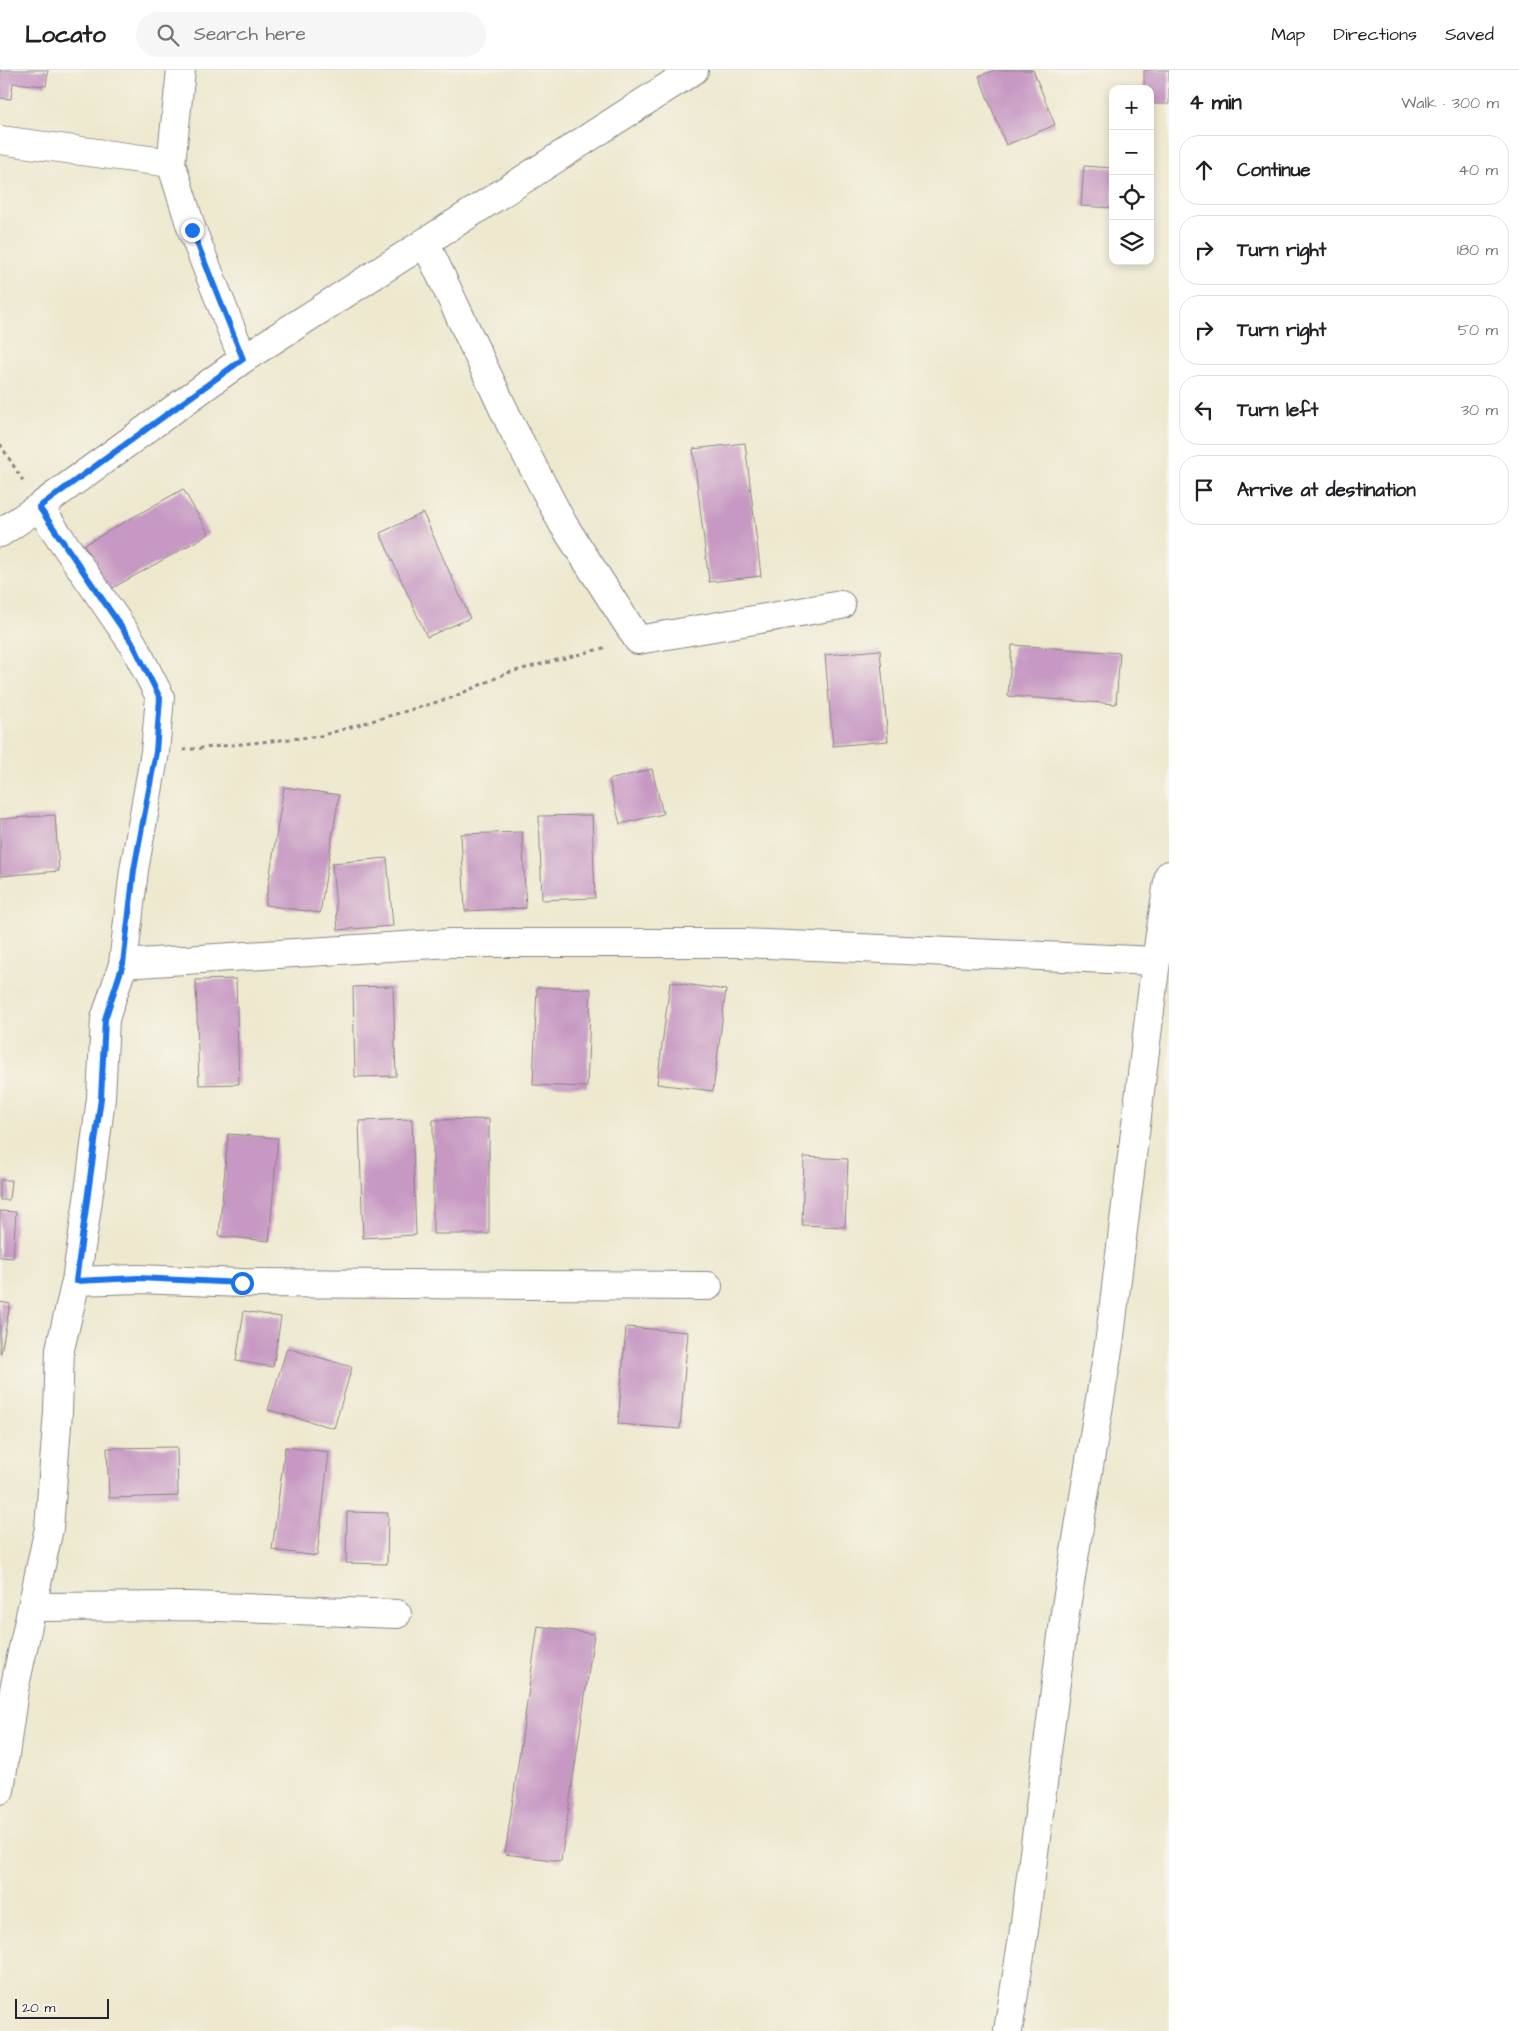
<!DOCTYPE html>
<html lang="en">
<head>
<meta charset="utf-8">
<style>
  :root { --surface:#fff; --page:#f6f6f6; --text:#202124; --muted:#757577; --line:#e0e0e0 }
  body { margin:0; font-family:"Architects Daughter",sans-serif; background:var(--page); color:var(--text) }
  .controls { position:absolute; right:15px; top:15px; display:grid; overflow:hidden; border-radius:10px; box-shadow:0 2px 8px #0003 }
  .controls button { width:45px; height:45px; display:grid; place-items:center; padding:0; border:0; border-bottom:1px solid var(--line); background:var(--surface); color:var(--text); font:25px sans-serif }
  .scale { position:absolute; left:15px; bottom:12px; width:94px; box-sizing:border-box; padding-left:5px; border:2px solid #22223b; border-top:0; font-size:14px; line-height:18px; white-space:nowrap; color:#22223b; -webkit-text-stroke:4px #f7f3e8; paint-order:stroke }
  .stop { position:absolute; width:15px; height:15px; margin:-11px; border:4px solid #1a73e8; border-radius:50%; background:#fff }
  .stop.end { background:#1a73e8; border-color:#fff; box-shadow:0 1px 5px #0008 }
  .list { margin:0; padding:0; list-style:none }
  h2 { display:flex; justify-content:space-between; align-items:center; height:65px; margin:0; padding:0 20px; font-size:21px }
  h2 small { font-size:16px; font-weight:400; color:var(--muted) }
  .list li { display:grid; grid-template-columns:32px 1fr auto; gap:15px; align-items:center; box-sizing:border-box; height:70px; margin:0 10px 10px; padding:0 10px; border:1px solid var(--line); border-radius:20px }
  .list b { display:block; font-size:19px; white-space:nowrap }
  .list em { font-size:16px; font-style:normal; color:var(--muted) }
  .icon { flex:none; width:28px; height:28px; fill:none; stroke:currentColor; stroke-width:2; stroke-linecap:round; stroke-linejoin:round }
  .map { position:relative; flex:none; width:1169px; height:1961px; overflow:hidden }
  header { display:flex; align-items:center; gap:30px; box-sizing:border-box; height:70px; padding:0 25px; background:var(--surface); border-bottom:1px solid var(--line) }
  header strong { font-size:24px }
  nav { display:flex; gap:28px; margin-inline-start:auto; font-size:18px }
  .search { width:350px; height:45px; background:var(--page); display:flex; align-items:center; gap:12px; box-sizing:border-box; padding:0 18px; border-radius:28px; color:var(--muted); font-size:19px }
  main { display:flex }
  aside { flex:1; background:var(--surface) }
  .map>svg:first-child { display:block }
</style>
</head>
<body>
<header>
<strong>Locato</strong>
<div class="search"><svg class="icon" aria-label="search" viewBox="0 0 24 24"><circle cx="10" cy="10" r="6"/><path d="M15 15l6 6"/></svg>Search here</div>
<nav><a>Map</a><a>Directions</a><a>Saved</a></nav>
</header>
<main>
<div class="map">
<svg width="1169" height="1961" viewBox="0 0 1169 1961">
  <rect width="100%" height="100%" fill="#f7f3e8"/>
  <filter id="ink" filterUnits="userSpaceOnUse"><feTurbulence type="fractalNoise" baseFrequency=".02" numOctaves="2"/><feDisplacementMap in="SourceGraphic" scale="10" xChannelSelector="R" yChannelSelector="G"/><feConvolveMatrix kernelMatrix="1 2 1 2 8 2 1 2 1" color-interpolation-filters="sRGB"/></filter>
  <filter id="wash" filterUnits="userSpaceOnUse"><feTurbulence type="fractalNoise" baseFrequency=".0096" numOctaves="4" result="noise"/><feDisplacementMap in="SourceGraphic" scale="20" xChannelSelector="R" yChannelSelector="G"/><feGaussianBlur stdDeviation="1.12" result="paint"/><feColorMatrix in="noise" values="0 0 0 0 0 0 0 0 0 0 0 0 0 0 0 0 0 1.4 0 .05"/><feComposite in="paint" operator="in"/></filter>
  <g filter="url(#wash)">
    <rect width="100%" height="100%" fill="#ede8ce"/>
    <g id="blocks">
      <path fill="#c698c3" d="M0,0h48l-2,16 -33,-3 -2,16 -11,-1z
        M995,0h38l22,55 -49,20 -27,-69z
        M1144,0h25v34h-19v-15h-6z
        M1084,96l29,2v40l-32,-2z
        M745,373l16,133 -52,6 -16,-133z
        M183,419l26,45 -100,56 -25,-45z
        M423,443l47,105 -43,19 -47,-104z
        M1012,575l108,8 -4,51 -108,-8z
        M880,580l8,91 -55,5 -8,-91z
        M652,699l11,45 -43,10 -11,-44z
        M284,717l55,8 -19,118 -55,-8z
        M55,745l4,56 -59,5v-57z
        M592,745l3,83 -53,2 -3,-84z
        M522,762l4,76 -61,3 -4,-77z
        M387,788l6,68 -55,4 -6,-67z
        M236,909l3,105 -40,1 -3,-105z
        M670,912l56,8 -13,101 -56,-7z
        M393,916l3,90 -41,1 -2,-90z
        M537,917l54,2 -4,98 -54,-2z
        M412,1049l4,116 -53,3 -4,-117z
        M489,1049v115h-56v-114z
        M228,1064l50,4 -9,103 -50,-5z
        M804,1087l44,2 -3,68 -43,-2z
        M0,1110h11l-2,20h-9z
        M0,1141l16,1 -3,46 -13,-1z
        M0,1232l10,2 -9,49h-1z
        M244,1241l37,6 -8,50 -37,-6z
        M626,1257l62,5 -8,97 -62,-5z
        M287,1278l65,19 -18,61 -66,-18z
        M177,1377l1,49 -69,2 -2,-50z
        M285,1377l44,5 -12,104 -45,-6z
        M347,1442l41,1 -1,51 -41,-1z
        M538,1556l56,8 -33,227 -56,-7z"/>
    </g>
  </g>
  <g filter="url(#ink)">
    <use href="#blocks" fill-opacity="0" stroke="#888584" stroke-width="1"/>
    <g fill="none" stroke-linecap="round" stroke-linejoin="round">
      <defs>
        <path id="minor" d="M181,0l-10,93 21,67 51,129
          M0,70l171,23
          M425,172l86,183 52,99 75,116 203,-35
          M39,437l94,137 27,53 -5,55 -21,118 -11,94 327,-21h293l413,18
          M0,463l39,-26 204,-148 451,-289
          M76,1211l62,-2 104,4 466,3
          M33,1537l159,-1 205,8
          M0,1720l14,-100 35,-162 9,-116 2,-63 16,-68 12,-81 13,-102 4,-79 18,-55
          M1008,1961l16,-101 41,-317 44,-269 47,-383 13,-86"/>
      </defs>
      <use href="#minor" stroke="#888584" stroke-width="30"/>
      <path stroke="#888584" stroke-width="3" stroke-dasharray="4 4" stroke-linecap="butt" d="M0,374l23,37
        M183,680l137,-14 131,-38 56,-25 100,-26"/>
      <use href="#minor" stroke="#fff" stroke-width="28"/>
    </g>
  </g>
  <g fill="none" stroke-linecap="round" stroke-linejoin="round" filter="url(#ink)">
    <path stroke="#1a73e8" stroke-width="6" d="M192,160l51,129 -204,148 94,137 27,54 -4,54 -22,118 -11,94 -18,55 -4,79 -25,183 62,-3 104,5"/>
  </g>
</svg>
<div class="controls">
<button>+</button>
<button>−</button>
<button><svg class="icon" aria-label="locate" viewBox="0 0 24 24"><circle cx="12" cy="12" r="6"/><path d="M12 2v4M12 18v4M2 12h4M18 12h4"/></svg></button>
<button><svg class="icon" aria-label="layers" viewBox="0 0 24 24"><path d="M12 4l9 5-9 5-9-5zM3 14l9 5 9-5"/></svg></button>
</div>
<div class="scale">20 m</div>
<div class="stop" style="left:242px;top:1213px"></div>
<div class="stop end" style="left:192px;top:160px"></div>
</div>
<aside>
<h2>4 min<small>Walk · 300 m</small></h2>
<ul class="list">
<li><svg class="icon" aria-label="ahead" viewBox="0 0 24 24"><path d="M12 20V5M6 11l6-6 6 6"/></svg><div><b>Continue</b></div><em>40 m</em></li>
<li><svg class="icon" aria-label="right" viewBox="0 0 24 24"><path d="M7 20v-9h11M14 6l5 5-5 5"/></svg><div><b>Turn right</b></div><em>180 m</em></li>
<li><svg class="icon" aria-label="right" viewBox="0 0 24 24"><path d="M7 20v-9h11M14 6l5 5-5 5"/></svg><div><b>Turn right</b></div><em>50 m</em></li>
<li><svg class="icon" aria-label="left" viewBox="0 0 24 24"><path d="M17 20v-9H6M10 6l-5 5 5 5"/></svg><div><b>Turn left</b></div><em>30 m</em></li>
<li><svg class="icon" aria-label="arrive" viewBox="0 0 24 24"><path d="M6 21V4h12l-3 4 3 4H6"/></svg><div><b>Arrive at destination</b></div></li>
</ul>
</aside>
</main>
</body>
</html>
